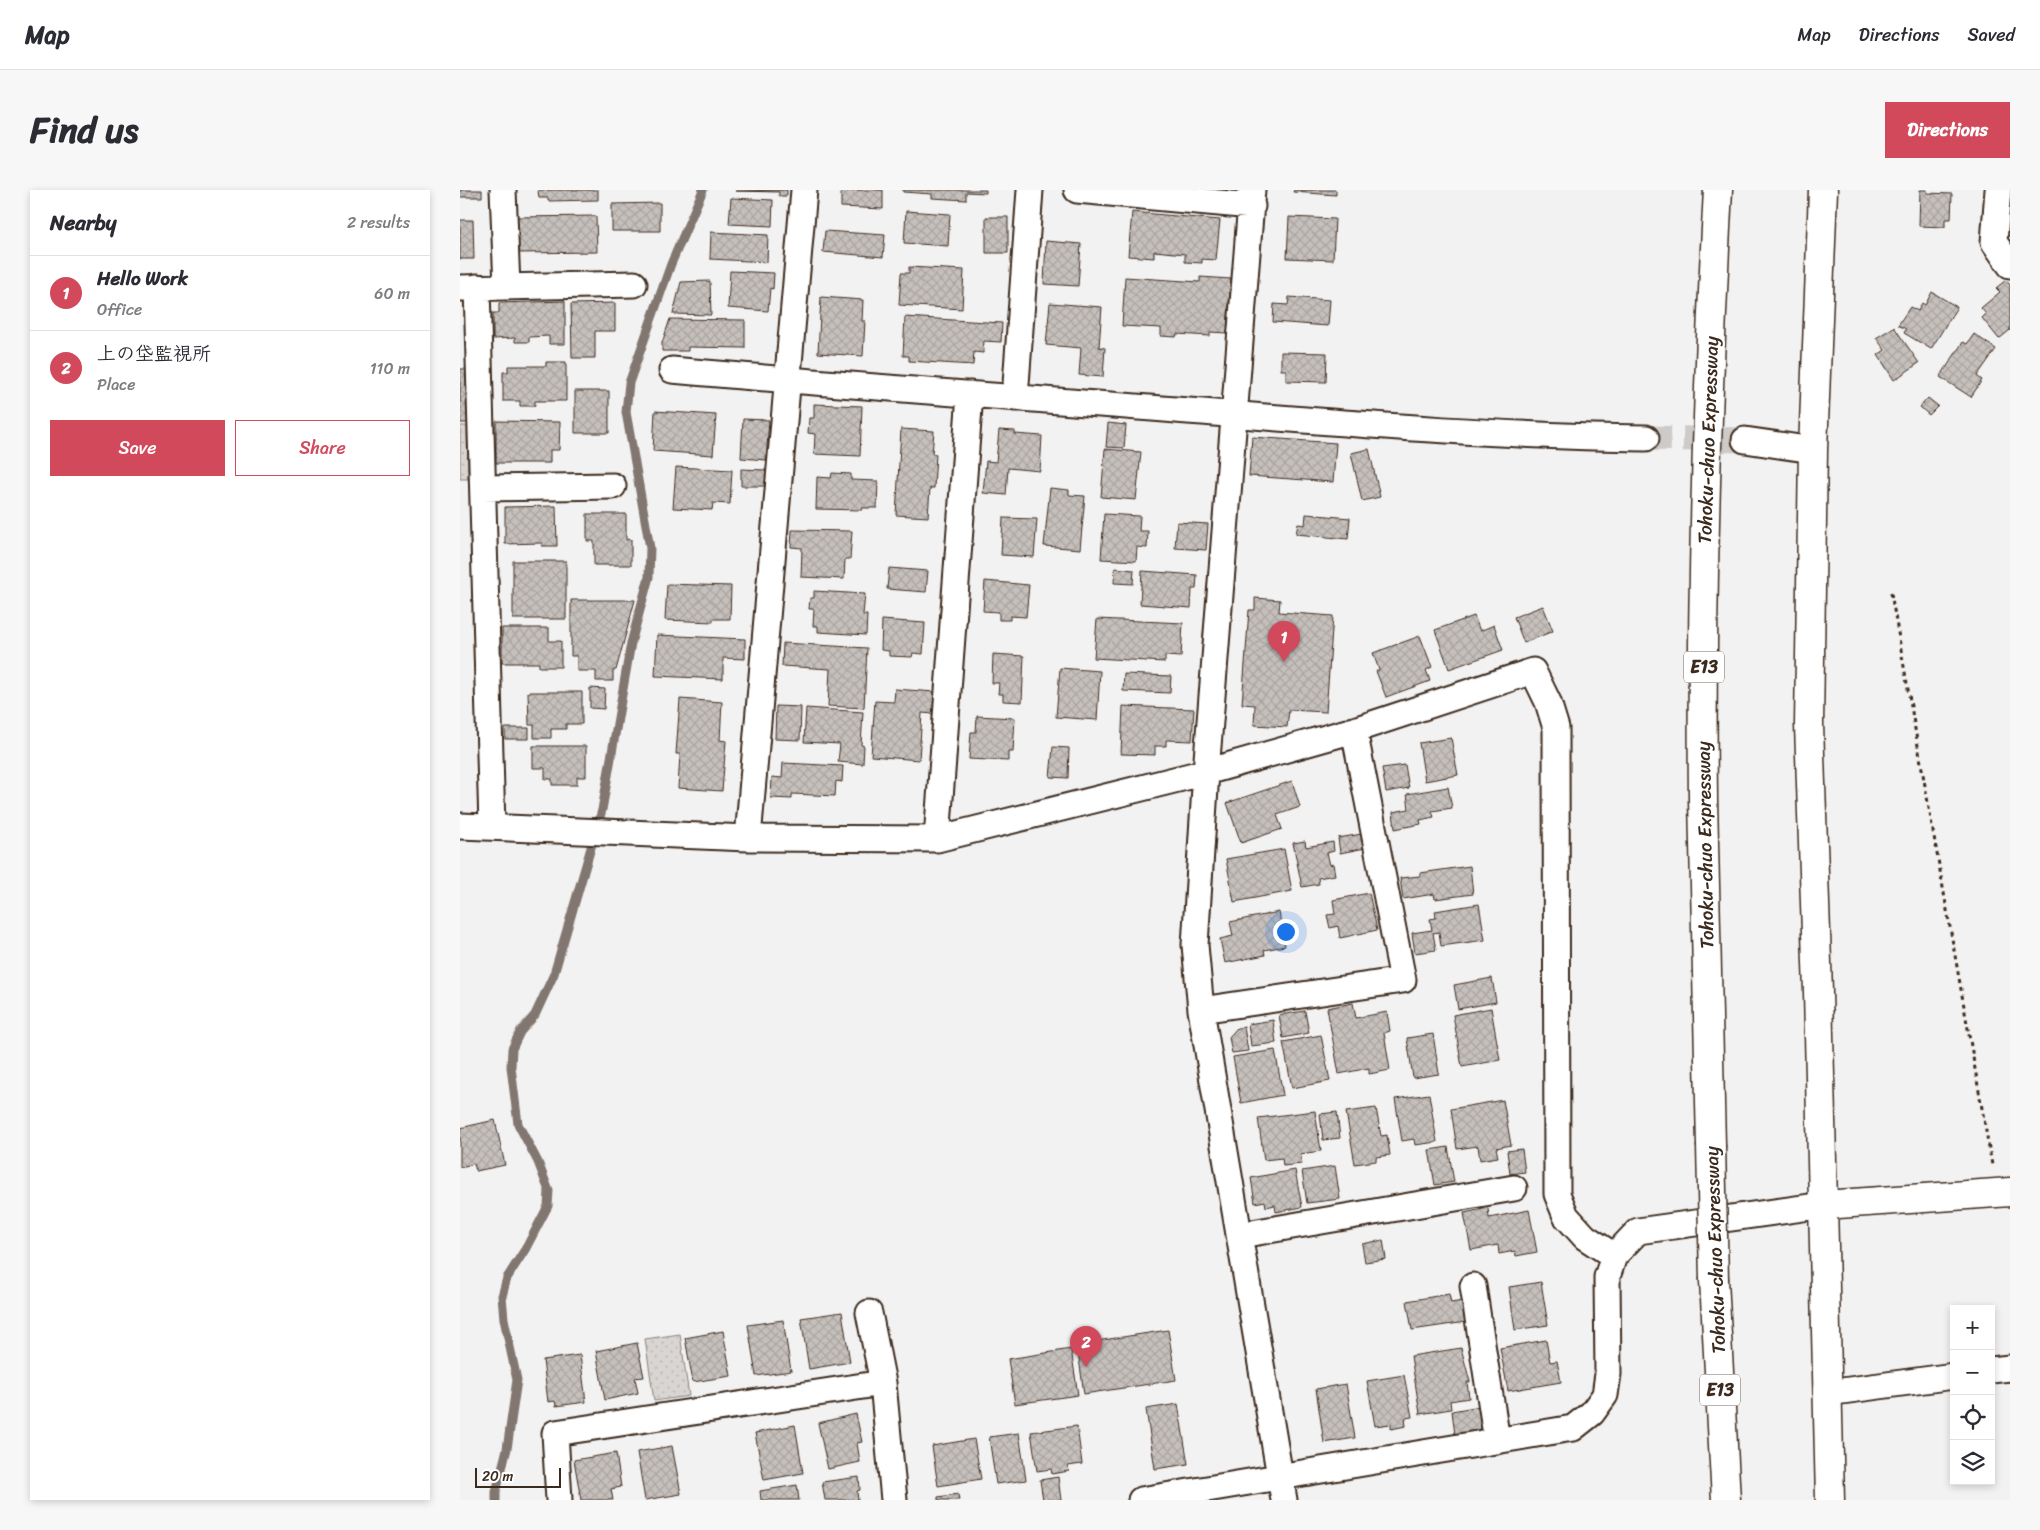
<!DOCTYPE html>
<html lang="en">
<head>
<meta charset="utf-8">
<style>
  :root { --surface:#fff; --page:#f7f7f7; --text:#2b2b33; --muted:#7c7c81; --line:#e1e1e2; --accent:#d1495b }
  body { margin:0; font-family:Sriracha,"Klee One",sans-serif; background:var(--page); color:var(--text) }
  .controls { position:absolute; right:15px; bottom:15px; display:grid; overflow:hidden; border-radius:0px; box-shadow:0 2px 8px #0003 }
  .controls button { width:45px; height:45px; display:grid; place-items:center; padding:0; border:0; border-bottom:1px solid var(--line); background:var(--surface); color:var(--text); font:25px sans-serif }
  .scale { position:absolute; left:15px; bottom:12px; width:86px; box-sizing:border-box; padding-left:5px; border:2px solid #3b2a1e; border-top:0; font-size:14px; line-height:18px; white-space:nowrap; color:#3b2a1e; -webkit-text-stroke:4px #fff; paint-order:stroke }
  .you { position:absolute; left:825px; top:741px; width:18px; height:18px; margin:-12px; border:4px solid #fff; border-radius:50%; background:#1a73e8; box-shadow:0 0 0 8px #1a73e833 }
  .badge { display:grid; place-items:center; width:32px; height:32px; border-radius:50%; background:var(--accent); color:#fff; font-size:16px; font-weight:700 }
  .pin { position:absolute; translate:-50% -41px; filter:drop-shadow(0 1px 2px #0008) }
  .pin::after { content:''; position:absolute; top:26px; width:18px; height:15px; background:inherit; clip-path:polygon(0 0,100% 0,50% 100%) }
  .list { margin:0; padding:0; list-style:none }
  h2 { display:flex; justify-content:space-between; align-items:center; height:65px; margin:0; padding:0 20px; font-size:21px }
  h2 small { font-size:16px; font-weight:400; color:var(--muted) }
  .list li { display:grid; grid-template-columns:32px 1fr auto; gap:15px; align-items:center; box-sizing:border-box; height:75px; padding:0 20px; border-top:1px solid var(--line) }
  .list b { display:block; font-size:19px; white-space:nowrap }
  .list p { margin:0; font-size:16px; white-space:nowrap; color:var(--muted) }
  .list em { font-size:16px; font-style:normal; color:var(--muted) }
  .actions { display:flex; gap:10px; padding:15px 20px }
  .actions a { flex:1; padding:11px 0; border:1px solid var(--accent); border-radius:0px; text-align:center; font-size:18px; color:var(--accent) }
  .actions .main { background:var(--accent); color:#fff }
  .icon { flex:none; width:28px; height:28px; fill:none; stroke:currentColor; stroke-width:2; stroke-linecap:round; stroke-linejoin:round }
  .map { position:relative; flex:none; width:1550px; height:1310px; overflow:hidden; border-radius:0px }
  header { display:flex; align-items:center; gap:30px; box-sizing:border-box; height:70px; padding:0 25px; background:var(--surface); border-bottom:1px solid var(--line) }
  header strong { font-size:24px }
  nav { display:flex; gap:28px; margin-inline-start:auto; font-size:18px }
  .intro { display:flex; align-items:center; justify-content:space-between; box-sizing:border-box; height:120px; padding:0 30px }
  h1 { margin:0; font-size:35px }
  .button { padding:12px 22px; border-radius:0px; background:var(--accent); color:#fff; font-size:18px; font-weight:700 }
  main { display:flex; gap:30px; padding:0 30px }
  aside { flex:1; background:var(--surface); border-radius:0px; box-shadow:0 2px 8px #0003 }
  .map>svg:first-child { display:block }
</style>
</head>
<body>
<header>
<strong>Map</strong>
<nav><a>Map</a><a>Directions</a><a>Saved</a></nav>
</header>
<div class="intro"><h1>Find us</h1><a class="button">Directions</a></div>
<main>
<aside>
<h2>Nearby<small>2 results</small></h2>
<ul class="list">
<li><span class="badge">1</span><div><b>Hello Work</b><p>Office</p></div><em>60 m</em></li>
<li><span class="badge">2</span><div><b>上の垈監視所</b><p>Place</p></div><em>110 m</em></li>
</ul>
<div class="actions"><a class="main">Save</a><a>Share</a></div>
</aside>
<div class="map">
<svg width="1550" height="1310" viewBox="0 0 1550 1310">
  <defs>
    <pattern id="park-dots" width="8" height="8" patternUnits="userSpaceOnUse" patternTransform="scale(1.25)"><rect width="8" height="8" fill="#d8d5d2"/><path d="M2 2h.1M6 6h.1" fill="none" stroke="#bab7b4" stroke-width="1.8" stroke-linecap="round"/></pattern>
    <pattern id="building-cross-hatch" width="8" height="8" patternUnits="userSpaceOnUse" patternTransform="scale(1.25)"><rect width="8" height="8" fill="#c6c0bd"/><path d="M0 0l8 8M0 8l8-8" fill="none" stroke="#aba5a2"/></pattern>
  </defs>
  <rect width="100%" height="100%" fill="#f3f2f2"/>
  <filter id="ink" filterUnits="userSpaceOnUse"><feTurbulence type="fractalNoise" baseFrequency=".02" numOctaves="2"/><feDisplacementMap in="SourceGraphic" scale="10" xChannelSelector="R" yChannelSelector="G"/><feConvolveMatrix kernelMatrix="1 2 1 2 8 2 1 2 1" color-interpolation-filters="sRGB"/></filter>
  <g filter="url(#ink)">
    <path fill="url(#park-dots)" stroke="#8a8078" d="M0,236h7l1,53h-8z
      M220,1144l9,62 -35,5 -9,-62z"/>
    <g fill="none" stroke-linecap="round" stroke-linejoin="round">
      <path stroke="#827770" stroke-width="9" d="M36,1310v-8l11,-43 10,-69 -13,-61 -2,-23 5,-18 19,-30 22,-42 1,-15 -11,-29 -20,-38 -7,-57 1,-18 8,-17 15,-17 19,-41 48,-164 29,-167 18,-66 1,-29 -24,-136 3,-29 42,-119 32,-74"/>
    </g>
    <path fill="url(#building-cross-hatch)" stroke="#3b2a1e" d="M0,0h22v7h-22z
      M78,0h60v10l-50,1v-3h-9z
      M327,0v6h-8v-4l-44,-1z
      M381,0h42v19l-42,-2z
      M443,0h83v3l-20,-1v8l-34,-2v-4l-29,-2z
      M834,0h42v5l-43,-3z
      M1460,0h7v3l25,1 -1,25h-6v8l-26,-1z
      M271,8l42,2 -1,26 -43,-2z
      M200,13v28h-48v-27z
      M446,21l44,3 -2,32 -44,-3z
      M672,22l88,8 -4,40 -14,-1v4l-17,-1v-8l-31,-3v7l-26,-2z
      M136,26l1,36 -81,1 -1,-36z
      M526,27h22v36h-22z
      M829,27l46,2 -2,41 -46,-2z
      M0,30h13l1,39h-14z
      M365,41l60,4 -2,22 -60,-5z
      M251,42l57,3 -1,27 -57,-3z
      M586,51l35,3 -3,42 -34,-2z
      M449,77l55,3 -2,39 -63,-4 2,-32h8z
      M270,81l44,2 -1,16 -3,-1 -2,23 -40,-3z
      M665,87l75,5v-5l31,2 -4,54 -17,-1v4l-33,-2 -1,3 -15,-1v-8l-39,-2z
      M1546,90l4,5v45l-11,9 -17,-21 4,-4 -5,-6 19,-16 -4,-4z
      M250,91l1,34 -38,-1 8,-32z
      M1472,102l25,15 -26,42 -27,-16 2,-4 -8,-4 12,-18 8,4 4,-8 3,2z
      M361,107l42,3 -1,21h3l-2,35 -45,-3z
      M829,107l41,3 -2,26 -55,-4 1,-18 14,1z
      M105,111v43h-16v-8l-20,1v5h-14v-4l-22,1v-26h6v-10z
      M155,113v28h-20v27h-23l-1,-54z
      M590,113l52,4 -3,40 6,1 -2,29 -24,-2 2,-27 -35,-3z
      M445,127l97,6 -1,19 -17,-1 -1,12 -9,-1 -1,13 -64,-4v-5h-6z
      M210,129l75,1v28l-57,-1v4h-26v-8z
      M1434,137l25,36 -25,17 -16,-25 7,-5 -9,-12z
      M1514,144l22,15 -19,27 5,4 -11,17 -31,-20 23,-35 4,2z
      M821,162l46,1 -1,29 -40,-1v-11h-5z
      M86,172h20v39h-31v5h-15v-5h-17v-29h5v-6h38z
      M0,179h8l1,54h-9z
      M115,201h34v42h-34z
      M1468,208l10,8 -9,9 -9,-8z
      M354,214l48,2 -2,50 -46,-2 1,-20 -7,-1 1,-15h5z
      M195,221l61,4 -3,40 -60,-4z
      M283,229l26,1 -3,40 -25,-2z
      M36,231l64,1 -1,28h-9v13h-54z
      M648,233l18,2 -2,23 -18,-1z
      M441,239l33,2 -2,23h4l-2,34h-4l-2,29 -32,-2z
      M539,240l16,1v3l27,2 -2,35 -32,-3 -2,27 -23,-2 3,-32 10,1z
      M792,247l84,6 -3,39 -84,-6z
      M645,259l36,3 -5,48 -35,-3z
      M909,259l11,48 -18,4 -11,-48z
      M216,277l56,3 -2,34 -17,-1 -1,7 -39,-2z
      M281,279l25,1 -1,16h-24z
      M372,283l19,1v6l27,1 -1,27h-15v2l-46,-1 1,-32 14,1z
      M590,298l19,2v5l16,1 -5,53 -36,-3z
      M96,316l1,40h-15v-3l-37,1v-37z
      M127,324h39v26l5,-1v26h-37v-24h-7z
      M644,324l36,2 -1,15h9l-1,17 -10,-1 -1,14 -35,-2z
      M846,324l44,4 -2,21 -52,-5 2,-10 7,1z
      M543,328l34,1 -3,38 -33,-2z
      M717,332l31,2 -2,26 -31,-2z
      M332,340l60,1 -2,28h-5l-1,20 -43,-2 1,-29 -11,-1z
      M53,371h53v58h-53z
      M429,378l39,3 -2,21 -39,-3z
      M655,378l19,2 -1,14 -19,-1z
      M682,381l55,4 -1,14h-4l-1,19 -51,-4z
      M525,391l44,4 -3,32 -16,-1v4h-11v-8l-16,-1z
      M207,394l64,2 -1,33h-17v3l-48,-2z
      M354,401l51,3 -2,21h4l-1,20 -48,-3v-6h-5l1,-17h-5l1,-11h4z
      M795,408l25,2 -1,12 54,4 -7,96 -37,-2 -2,17 -33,-2 1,-20 -13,-1 7,-94h6z
      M111,410h64l-19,70h-3v11h-17v-10h-19v-15h-6z
      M1083,416l10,25 -29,12 -10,-26z
      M1014,426l6,15 14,-6 9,25 -54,19 -14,-39z
      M637,429l86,4 -2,34 -16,-1v6l-71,-4z
      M422,430l43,3 -2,31 -10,-1 -1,4 -23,-1v-5l-8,-1z
      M42,438h47v13h12v26h-22v-4h-37z
      M197,445l88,4v20l-22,-1v21l-68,-3z
      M960,446l12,31 -6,3 4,11 -44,16 -10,-26 3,-1 -6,-17z
      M323,453l84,5 -3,60 -36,-2 2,-37 -48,-3z
      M533,464l31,2 -2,46 -19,-1v-7h-5l1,-11h-7z
      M600,478l40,3 -3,49 -41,-3z
      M664,484l47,2 -1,17 -47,-2z
      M130,498l15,1 -1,20 -14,-1z
      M435,499l40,3 -2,22 -11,-1 -3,47 -48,-4 4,-55 19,1z
      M68,502h54v32h-16v5h-15v9h-17v-13h-5z
      M220,509l42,3 -2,38 6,1 -4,50 -44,-3 2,-34h-4z
      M316,516l25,1 -1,33 -25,-1z
      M663,516l71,3 -2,32 -26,-1v6h-11v9l-34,-1z
      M346,518l57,4 -2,33 3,1 -1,18 -25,-2 2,-18 -36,-2z
      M517,526l38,2 -2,34h-5v9l-39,-2 2,-27h5z
      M45,538h24v11h-24z
      M991,548l7,37 -33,6 -6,-38z
      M73,556h53v31h-9v8h-25v-6h-7v-11h-12z
      M593,557l16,1 -1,30 -18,-1z
      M323,573l60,3 -1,16 -6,-1 -1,15 -43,-2v5l-21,-1 1,-21 10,1z
      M945,575l4,23 -23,4 -4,-24z
      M832,591l8,26 -23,8 5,14 -41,14 -14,-40z
      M988,597l4,21 -20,3 2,6 -14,3 1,4 -26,5 -2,-17 16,-3 -2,-15z
      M902,644l3,14 -25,5 -2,-15z
      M845,651l1,6 27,-5 1,9 -7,2 3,12 3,-1 2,11 -17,3 1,6 -17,3 -9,-44z
      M824,659l8,42 -58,11 -8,-43z
      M1010,676l3,28 -38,5 -1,-5 -31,5 -3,-21 20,-2v-3z
      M909,703l8,37 -37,8 -2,-12 -8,2 -3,-13 8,-1 -2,-14z
      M1019,714l6,36 -44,6 -2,-14 -6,1 3,17 -21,3 -3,-20 20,-3 -2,-11 6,-1 -1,-7z
      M819,722l6,34 -21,4 1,5 -40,8 -5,-24 13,-3 -3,-14z
      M1032,788l4,24 -38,7 -4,-24z
      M893,813l3,15 31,-6 3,19 -6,2 6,37 -21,4v-6l-30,6 -12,-66z
      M1031,818l9,52 -38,7 -9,-52z
      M845,821l4,22 -26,5 -4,-23z
      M813,830l3,23 -25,3 -3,-22z
      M784,837l4,24 -16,2 -3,-16 8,-9z
      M973,844l6,40 -26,4 -6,-40z
      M861,845l9,46 -38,7 -9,-46z
      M815,860l8,45 -42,8 -8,-46z
      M969,904l8,48 -22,3 -1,-6 -12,2 -7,-42z
      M1043,910l8,45 -15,3 2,9 -18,3 -2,-14 -21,3 -6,-40z
      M916,918l5,28 6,-1 3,20 -14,2v4l-21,3 -9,-52z
      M855,921l6,40 -21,3 2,10 -19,2 -1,-8 -18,2 -6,-42z
      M877,922l3,26 -17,2 -3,-26z
      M35,930l10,45 -29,6 -2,-7 -14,3v-39z
      M988,957l6,35 -19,3 -6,-35z
      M1062,959l3,23 -15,2 -3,-23z
      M875,976l5,33 -33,4 -5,-32z
      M835,980l7,37 -26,5 -1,-7 -9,2 -1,-6 -10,2 -4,-25z
      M1028,1018l1,10 40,-8 8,42 -21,4 -1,-5 -16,3 -1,-9 -27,5 -7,-37z
      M923,1050l3,19 -21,3 -3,-18z
      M1081,1092l7,43 -33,5 -6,-43z
      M989,1104l2,9 12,-2 3,21 -54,8 -5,-29z
      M382,1122l8,50 -41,7 -8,-51z
      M323,1130l8,51 -35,5 -8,-51z
      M708,1140l8,50 -92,14 -7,-50z
      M263,1141l8,45 -38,6 -8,-44z
      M1086,1150l4,22 7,-1 4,21 -53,9 -8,-43z
      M177,1153l7,34 -9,1 3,15 -33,7 -9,-49z
      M1001,1158l9,34h-3l2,16 -19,3 1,8 -31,5 -9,-58z
      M611,1159l7,46 -63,9 -7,-45z
      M120,1165l6,47 -30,4 -1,-5 -7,1 -5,-42z
      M944,1185l8,42 -7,1 1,8 -15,3v-5l-16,2 -8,-45z
      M886,1194l9,54 -31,5 -8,-54z
      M718,1214l10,60 -33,5 -9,-60z
      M1020,1216l3,20 -5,5 -23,4 -3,-24z
      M396,1224l6,28 -5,1 3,19 -32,7 -10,-46z
      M335,1235l8,48 -39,7 -9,-47z
      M617,1236l5,38 -14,2 1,5 -17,3 -1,-5 -14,2 -6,-39z
      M559,1243l7,47 -30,4 -7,-47z
      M514,1249l7,40 -43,7 -6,-40z
      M212,1256l9,48 -36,6 -8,-48z
      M156,1263l5,34 -10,2 2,11h-32l-7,-40z
      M399,1287l1,13 -3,1 1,9h-33l-3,-18z
      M598,1287l3,23h-18l-3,-20z
      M337,1295l2,15h-38l-1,-9z
      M498,1304l1,6h-21v-3z"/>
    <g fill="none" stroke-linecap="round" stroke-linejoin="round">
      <path stroke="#cecac8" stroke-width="25" stroke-dasharray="25 12" stroke-linecap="butt" d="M1186,248l99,2"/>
      <defs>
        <path id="minor" d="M43,0l4,96
          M617,0l175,16
          M792,0l-46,582 -11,173 6,65 83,490
          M1538,0l-4,52 16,23
          M17,97l15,540
          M0,98l174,-4
          M212,180c168,15 336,27 504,40 156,12 313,26 470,28
          M555,208l15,-208
          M1285,250l68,10
          M23,298l130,-2
          M0,636l288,12 189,1 269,-67 148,-42 179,-59 15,31 8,26 1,466 9,22 19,21 29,19
          M288,648l56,-648
          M477,649l33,-445
          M741,820l202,-30 -49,-250
          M780,1045l274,-47
          M1013,1096l24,155
          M409,1123l14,70 11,117
          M1531,1180l19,-2
          M1367,1203l127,-17
          M99,1310l-4,-67 328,-50
          M681,1310l432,-72 19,-15 13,-18 3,-21 -1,-97 7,-21 24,-25 186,-26"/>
        <path id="tertiary" d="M1363,0l-10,260 -4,275 9,267 12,508
          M1364,1015l186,-13"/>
        <path id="motorway" d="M1251,955c-3,-115 -6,-230 -8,-346 -2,-202 4,-406 15,-609
          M1254,1090l12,220"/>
      </defs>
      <use href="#minor" stroke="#3b2a1e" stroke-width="29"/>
      <use href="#tertiary" stroke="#3b2a1e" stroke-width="31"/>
      <use href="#motorway" stroke="#3b2a1e" stroke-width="31"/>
      <path stroke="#3b2a1e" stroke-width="3" stroke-dasharray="4 4" stroke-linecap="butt" d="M1431,403l101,572"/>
      <use href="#minor" stroke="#fff" stroke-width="25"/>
      <use href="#tertiary" stroke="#fff" stroke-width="28"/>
      <use href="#motorway" stroke="#fff" stroke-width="28"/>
      <defs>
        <path id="motorway-bridge" d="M1251,955l3,135"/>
      </defs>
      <use href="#motorway-bridge" stroke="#3b2a1e" stroke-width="31" stroke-linecap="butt"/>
      <use href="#motorway-bridge" stroke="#fff" stroke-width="28"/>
    </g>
  </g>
  <g text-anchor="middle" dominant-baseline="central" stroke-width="4" stroke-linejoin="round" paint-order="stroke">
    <g fill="#fff" stroke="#766a62" stroke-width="1">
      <rect x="1224" y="461.5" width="40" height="31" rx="4"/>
      <rect x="1240" y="1184.5" width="40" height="31" rx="4"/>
    </g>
    <g font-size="18" font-weight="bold" fill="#3b2a1e">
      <text x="1244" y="477">E13</text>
      <text x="1260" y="1200">E13</text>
    </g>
    <g font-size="19" fill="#3b2a1e" stroke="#fff">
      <text transform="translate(1248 250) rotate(-88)">Tohoku-chuo Expressway</text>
      <text transform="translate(1245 655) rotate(-91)">Tohoku-chuo Expressway</text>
      <text transform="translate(1255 1060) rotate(-92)">Tohoku-chuo Expressway</text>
    </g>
  </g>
</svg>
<div class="controls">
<button>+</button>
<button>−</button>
<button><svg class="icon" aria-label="locate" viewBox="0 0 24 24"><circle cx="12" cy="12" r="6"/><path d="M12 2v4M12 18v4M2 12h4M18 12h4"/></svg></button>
<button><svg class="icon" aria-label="layers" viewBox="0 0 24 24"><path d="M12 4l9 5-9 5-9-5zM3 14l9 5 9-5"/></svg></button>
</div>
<div class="scale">20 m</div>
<div class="you"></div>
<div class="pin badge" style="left:824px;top:472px">1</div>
<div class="pin badge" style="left:626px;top:1177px">2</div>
</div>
</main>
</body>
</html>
